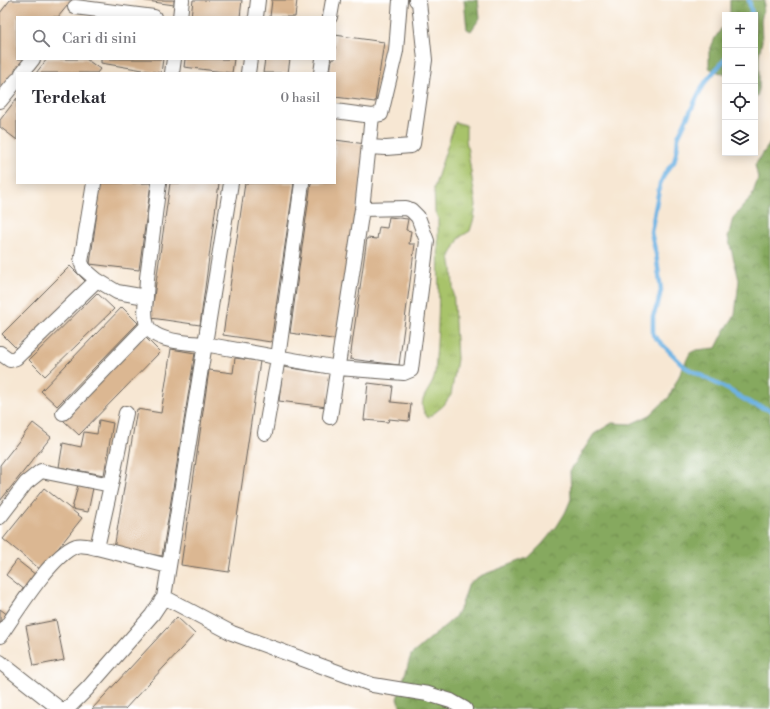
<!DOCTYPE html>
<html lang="id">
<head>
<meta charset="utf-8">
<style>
  :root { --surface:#fff; --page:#f7f7f7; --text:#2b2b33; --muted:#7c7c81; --line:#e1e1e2 }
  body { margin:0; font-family:"Libre Bodoni",serif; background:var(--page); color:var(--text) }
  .controls { position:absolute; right:12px; top:12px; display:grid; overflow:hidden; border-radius:0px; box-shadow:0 2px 10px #0003 }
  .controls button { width:36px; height:36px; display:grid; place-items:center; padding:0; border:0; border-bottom:1px solid var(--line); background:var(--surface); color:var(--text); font:20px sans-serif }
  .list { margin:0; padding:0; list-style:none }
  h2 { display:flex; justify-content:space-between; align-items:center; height:52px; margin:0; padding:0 16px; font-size:17px }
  h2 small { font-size:13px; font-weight:400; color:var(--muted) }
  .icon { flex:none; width:22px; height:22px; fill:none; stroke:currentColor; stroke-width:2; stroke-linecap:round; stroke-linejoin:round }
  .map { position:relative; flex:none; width:770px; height:709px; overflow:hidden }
  .search { position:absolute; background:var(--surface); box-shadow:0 2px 10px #0003; left:16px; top:16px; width:320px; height:44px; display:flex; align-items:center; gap:10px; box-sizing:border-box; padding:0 14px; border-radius:0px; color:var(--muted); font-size:15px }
  .panel { position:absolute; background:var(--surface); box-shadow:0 2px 10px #0003; left:16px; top:72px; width:320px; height:112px; border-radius:0px }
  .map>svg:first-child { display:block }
</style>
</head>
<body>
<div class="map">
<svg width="770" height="709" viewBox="0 0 770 709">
  <defs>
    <pattern id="grass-tufts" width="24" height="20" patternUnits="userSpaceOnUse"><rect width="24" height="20" fill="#a8c36a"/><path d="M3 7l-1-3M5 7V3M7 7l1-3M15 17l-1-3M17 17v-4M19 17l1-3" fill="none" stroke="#90a75b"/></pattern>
    <pattern id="forest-crowns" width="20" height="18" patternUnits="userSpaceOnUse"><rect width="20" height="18" fill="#86a95e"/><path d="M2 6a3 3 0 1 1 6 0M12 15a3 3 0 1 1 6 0" fill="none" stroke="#6d894d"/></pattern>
  </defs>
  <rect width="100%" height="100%" fill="#fff"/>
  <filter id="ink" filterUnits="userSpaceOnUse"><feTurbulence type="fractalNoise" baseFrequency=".025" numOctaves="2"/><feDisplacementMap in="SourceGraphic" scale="8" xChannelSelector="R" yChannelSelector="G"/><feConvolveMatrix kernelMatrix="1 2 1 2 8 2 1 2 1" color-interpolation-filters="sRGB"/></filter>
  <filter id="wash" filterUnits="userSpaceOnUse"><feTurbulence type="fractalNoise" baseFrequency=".012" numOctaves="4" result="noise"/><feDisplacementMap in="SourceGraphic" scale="16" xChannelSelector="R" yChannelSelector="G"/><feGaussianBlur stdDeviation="0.9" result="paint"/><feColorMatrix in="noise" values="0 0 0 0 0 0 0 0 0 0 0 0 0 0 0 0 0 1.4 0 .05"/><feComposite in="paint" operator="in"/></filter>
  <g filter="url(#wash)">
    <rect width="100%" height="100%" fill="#f7e7d3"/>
    <path fill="url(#grass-tufts)" stroke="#627043" d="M455,122l11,3v14l10,66 -2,13 -4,13 -10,6 -10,19 2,12 5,91 -6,36 -8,11 -15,12c-15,-19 4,-26 7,-44 1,-10 1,-21 2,-31 3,-41 1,-83 1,-125l-3,-6 -1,-24z"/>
    <path fill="url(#forest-crowns)" stroke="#51623d" d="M464,0h14l2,18 -9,13 -4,-2z
      M730,0h35l-4,21 1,20 -3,14v34l-2,7 -2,1v-82h-25z
      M725,23v52l-16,-7v-16l6,-14z
      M770,143v566h-368l-5,-10 14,-44 43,-37 7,-11 8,-24 11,-7 48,-18 15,-15 14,-17 8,-13 6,-14 -1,-28 24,-37 18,-11 19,1 19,-9 19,-18 21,-44 6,-3 20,-2 9,-18 10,-15 4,-35 -11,-43 5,-19 19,-22 6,-18 -3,-13z"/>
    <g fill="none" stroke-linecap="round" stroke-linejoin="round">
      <path stroke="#6db2e3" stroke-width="4.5" d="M749,0l3,15
        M725,59l-19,22 -7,12 -21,44 -1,13 -3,12 -9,11 -5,11 -9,48 5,22 5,36 -3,13 -5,13v19l32,32 44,23 23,14 18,6"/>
    </g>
    <g id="blocks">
      <path fill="#dbb792" d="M10,0h62l-14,17h-41v42h9l-26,33v-79z
        M140,0h34v5z
        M193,0h49l-2,17h-49z
        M272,0h25l-2,17h-25z
        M335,35l49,7 -9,60 -40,-5v-24h-5l2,-14h3z
        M47,59h39l14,10 -3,4h-61z
        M101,59h62l-2,14 -60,-10z
        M185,59h49l-2,14 -48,-6z
        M265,59h25l-2,14h-25z
        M17,98v42l-17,-13v-7z
        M335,140l31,4 -27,196 -49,-7 21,-150h24z
        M101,183h50l-12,87 -49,-6z
        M170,183h49l-19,142 -49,-7z
        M245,183h49l-23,159 -48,-7z
        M389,217l19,2 -2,11 5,1 -2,13h6l-16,121 -49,-6 17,-121 10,1 2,-12 8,1z
        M70,266l17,17 -69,67 -16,-16z
        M97,293l17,16 -69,67 -16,-16z
        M122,307l16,16 -81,83 -16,-15z
        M144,336l16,16 -81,83 -16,-15z
        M171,349l24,4 -33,203 -48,-7 23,-140 24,4z
        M235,358l25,3 -31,211 -48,-7 28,-195 24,3z
        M283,367l49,7 -5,33 -48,-6z
        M368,383l25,3 -2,16 20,2 -2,17 -20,-2 -1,3 -24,-2z
        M99,420l14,3 -9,52 -45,-8 4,-24 18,4 3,-15 13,2z
        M33,423l18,14 -51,64v-36z
        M78,485l15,3 -5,24 -16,-3z
        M44,488l38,30 -41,52 -38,-31z
        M17,560l19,15 -11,15 -19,-15z
        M0,609l8,6 -8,9z
        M177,617l18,17 -60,64 -10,11h-33z
        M56,620l8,40 -30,6 -8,-40z"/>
    </g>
  </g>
  <g filter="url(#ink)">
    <use href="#blocks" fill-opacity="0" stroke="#69635c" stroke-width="1"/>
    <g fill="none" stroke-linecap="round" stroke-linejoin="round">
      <defs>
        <path id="street" d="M75,7l79,10
          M180,17l2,-17
          M256,17l2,-17
          M330,17l3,-17
          M22,73l11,-14
          M172,73l2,-14
          M248,73l2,-14
          M321,73l2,-14
          M0,101l17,-21
          M335,111l37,5 9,-2 15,-63 4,-51
          M369,147l17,1 25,-2 2,-2 12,-84 -6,-58 -3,-2
          M231,183l-67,414 68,36 141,52 55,9 23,7 14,8
          M97,280l20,12 29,5 1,-19 12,-95
          M146,297c-1,9 -2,19 1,28 6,17 41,18 57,19l134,24 66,5 7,-3 16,-129 -9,-24 -7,-7 -5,-2 -44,1
          M0,353l10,7 6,-2 81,-78 -13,-11 -3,-7 13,-79
          M63,413l84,-87
          M330,417l32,-208 10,-93
          M265,433l13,-75 24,-175
          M111,485l15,-72
          M0,517l26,-34 15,-12 70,14 -14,63 71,18
          M0,636c16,-23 51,-81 76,-90 6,-2 15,1 21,2
          M0,662l60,47
          M67,709l20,-20 65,-74 12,-18"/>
      </defs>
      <use href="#street" stroke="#69635c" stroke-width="16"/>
      <use href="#street" stroke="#fff" stroke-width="14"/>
    </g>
  </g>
</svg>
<div class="controls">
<button>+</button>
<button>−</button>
<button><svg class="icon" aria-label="locate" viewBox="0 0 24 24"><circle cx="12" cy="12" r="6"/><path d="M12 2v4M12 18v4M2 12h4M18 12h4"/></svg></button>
<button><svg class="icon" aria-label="layers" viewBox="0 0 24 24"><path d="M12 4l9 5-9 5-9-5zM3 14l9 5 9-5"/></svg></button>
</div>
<div class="search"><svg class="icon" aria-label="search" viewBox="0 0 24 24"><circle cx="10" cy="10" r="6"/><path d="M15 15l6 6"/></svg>Cari di sini</div>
<section class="panel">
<h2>Terdekat<small>0 hasil</small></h2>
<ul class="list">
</ul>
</section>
</div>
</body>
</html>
